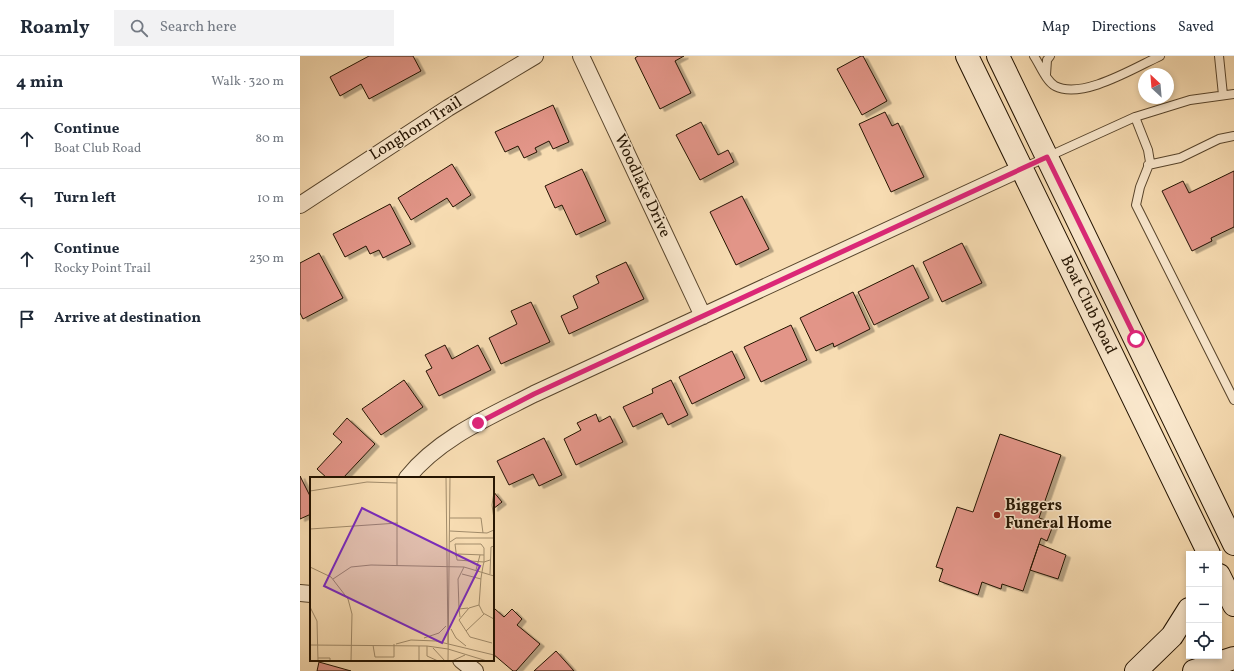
<!DOCTYPE html>
<html lang="en">
<head>
<meta charset="utf-8">
<style>
  :root { --surface:#fff; --page:#f2f2f3; --text:#1f2937; --muted:#747a83; --line:#e0e1e3 }
  body { margin:0; font-family:Vollkorn,serif; background:var(--page); color:var(--text) }
  .controls { position:absolute; right:12px; bottom:12px; display:grid; overflow:hidden; border-radius:0px; box-shadow:0 2px 6px #0003 }
  .controls button { width:36px; height:36px; display:grid; place-items:center; padding:0; border:0; border-bottom:1px solid var(--line); background:var(--surface); color:var(--text); font:20px sans-serif }
  .compass { position:absolute; left:838px; top:12px; width:36px; height:36px; border-radius:50%; background:var(--surface); box-shadow:0 2px 6px #0003; rotate:334deg }
  .stop { position:absolute; width:12px; height:12px; margin:-9px; border:3px solid #db2777; border-radius:50%; background:#fff }
  .stop.end { background:#db2777; border-color:#fff; box-shadow:0 1px 4px #0008 }
  .list { margin:0; padding:0; list-style:none }
  h2 { display:flex; justify-content:space-between; align-items:center; height:52px; margin:0; padding:0 16px; font-size:17px }
  h2 small { font-size:13px; font-weight:400; color:var(--muted) }
  .list li { display:grid; grid-template-columns:26px 1fr auto; gap:12px; align-items:center; box-sizing:border-box; height:60px; padding:0 16px; border-top:1px solid var(--line) }
  .list b { display:block; font-size:15px; white-space:nowrap }
  .list p { margin:0; font-size:13px; white-space:nowrap; color:var(--muted) }
  .list em { font-size:13px; font-style:normal; color:var(--muted) }
  .icon { flex:none; width:22px; height:22px; fill:none; stroke:currentColor; stroke-width:2; stroke-linecap:round; stroke-linejoin:round }
  .map { position:relative; flex:none; width:934px; height:615px; overflow:hidden }
  header { display:flex; align-items:center; gap:24px; box-sizing:border-box; height:56px; padding:0 20px; background:var(--surface); border-bottom:1px solid var(--line) }
  header strong { font-size:19px }
  nav { display:flex; gap:22px; margin-inline-start:auto; font-size:14px }
  .search { width:280px; height:36px; background:var(--page); display:flex; align-items:center; gap:10px; box-sizing:border-box; padding:0 14px; border-radius:0px; color:var(--muted); font-size:15px }
  main { display:flex }
  aside { flex:1; background:var(--surface) }
  .map>svg:first-child { display:block }
</style>
</head>
<body>
<header>
<strong>Roamly</strong>
<div class="search"><svg class="icon" aria-label="search" viewBox="0 0 24 24"><circle cx="10" cy="10" r="6"/><path d="M15 15l6 6"/></svg>Search here</div>
<nav><a>Map</a><a>Directions</a><a>Saved</a></nav>
</header>
<main>
<aside>
<h2>4 min<small>Walk · 320 m</small></h2>
<ul class="list">
<li><svg class="icon" aria-label="ahead" viewBox="0 0 24 24"><path d="M12 20V5M6 11l6-6 6 6"/></svg><div><b>Continue</b><p>Boat Club Road</p></div><em>80 m</em></li>
<li><svg class="icon" aria-label="left" viewBox="0 0 24 24"><path d="M17 20v-9H6M10 6l-5 5 5 5"/></svg><div><b>Turn left</b></div><em>10 m</em></li>
<li><svg class="icon" aria-label="ahead" viewBox="0 0 24 24"><path d="M12 20V5M6 11l6-6 6 6"/></svg><div><b>Continue</b><p>Rocky Point Trail</p></div><em>230 m</em></li>
<li><svg class="icon" aria-label="arrive" viewBox="0 0 24 24"><path d="M6 21V4h12l-3 4 3 4H6"/></svg><div><b>Arrive at destination</b></div></li>
</ul>
</aside>
<div class="map">
<svg width="934" height="615" viewBox="0 0 934 615">
  <defs>
    <filter id="shadow"><feDropShadow dx="4.5" dy="2.5" stdDeviation="0" flood-color="#0004"/></filter>
  </defs>
  <rect width="100%" height="100%" fill="#f7dcb2"/>
  <filter id="stains"><feTurbulence type="fractalNoise" baseFrequency=".005" numOctaves="4"/><feColorMatrix values="0 0 0 0 .2 0 0 0 0 .09 0 0 0 0 .02 0 0 0 .5 -.17"/></filter>
  <radialGradient id="worn" r=".72"><stop offset=".6" stop-color="#630" stop-opacity="0"/><stop offset="1" stop-color="#630" stop-opacity=".3"/></radialGradient>
  <path fill="#e29588" stroke="#231300" filter="url(#shadow)" d="M69,0h44l8,15 -52,28 -8,-15 -21,12 -10,-19z
    M338,0h46l-9,5 16,32 -31,16 -25,-51z
    M561,0h2l24,45 -25,14 -25,-46z
    M253,49l16,37 -16,7 -4,-8 -14,7 2,4 -13,6 -6,-12 -13,6 -10,-20z
    M585,56l7,14 6,-3 26,54 -33,15 -32,-68z
    M401,66l17,33 10,-5 6,12 -34,18 -24,-45z
    M152,108l19,31 -18,12 -6,-9 -36,22 -13,-22z
    M282,113l24,52 -30,14 -14,-30 -7,3 -10,-22z
    M934,115v56l-23,11 1,3 -20,10 -30,-60 21,-10 6,12z
    M442,140l27,53 -33,16 -26,-53z
    M90,148l21,40 -28,14 -4,-8 -9,4 -4,-8 -21,11 -12,-23z
    M662,187l20,40 -40,19 -19,-40z
    M19,197l24,45 -40,21 -3,-6v-50z
    M326,206l18,37 -75,35 -8,-18 17,-8 -5,-12 26,-13 -3,-7z
    M613,209l16,33 -55,27 -16,-33z
    M553,236l17,37 -36,18 -1,-4 -17,8 -16,-33z
    M231,246l19,40 -49,22 -12,-26 28,-14 -6,-13z
    M491,269l16,35 -46,22 -17,-35z
    M145,289l7,14 26,-14 13,25 -52,26 -13,-25 6,-3 -7,-13z
    M432,295l13,27 -53,26 -13,-27z
    M104,324l19,27 -42,28 -19,-26z
    M371,324l17,35 -20,10 -6,-12 -29,14 -10,-20 30,-14 -1,-4z
    M296,358l3,8 11,-6 13,26 -47,23 -12,-26 17,-9 -4,-7z
    M47,362l28,26 -32,34h-16l-10,-9 25,-27 -9,-8z
    M700,378l61,21 -22,63 15,5 -7,18 -6,-3 -2,6 -16,47 -21,-7 -1,5 -19,-7 -4,13 -39,-14 4,-12 -7,-2 21,-60 16,5z
    M244,382l18,37 -23,11 -6,-12 -24,11 -12,-24z
    M0,420l11,22v16l-11,5z
    M193,435l9,11 -9,7z
    M739,488l27,11 -8,24 -28,-9z
    M195,553l9,8 8,-8 10,10 -5,6 23,19 -24,27h-3l-20,-17v-43z
    M256,595l18,20h-40z
    M19,606l32,9h-34z"/>
  <g fill="none" stroke-linecap="round" stroke-linejoin="round">
    <defs>
      <path id="lane" d="M734,0c6,9 12,25 21,30 27,14 79,-18 105,-30
        M919,0l4,39
        M746,19l1,-15 3,-4
        M835,61l13,33 2,12 -10,25 -4,18 98,195
        M848,109l32,-7 39,-19 15,-3
        M723,112l112,-51 55,-17 44,-6"/>
      <path id="street" d="M281,0l122,260
        M0,149l148,-97 87,-52
        M107,422c32,-40 82,-61 127,-84l488,-226
        M0,537l11,1
        M161,604l14,11"/>
      <path id="secondary" d="M667,0l242,498
        M698,0l236,488
        M919,519l15,30
        M836,615l36,-35 17,-27
        M894,615l40,-13"/>
    </defs>
    <use href="#lane" stroke="#58452c" stroke-width="10"/>
    <use href="#street" stroke="#58452c" stroke-width="18"/>
    <use href="#secondary" stroke="#231300" stroke-width="24"/>
    <use href="#lane" stroke="#fae8cd" stroke-width="8"/>
    <use href="#street" stroke="#fae8cd" stroke-width="16"/>
    <use href="#secondary" stroke="#fae8cd" stroke-width="22"/>
  </g>
  <g fill="none" stroke-linecap="round" stroke-linejoin="round">
    <path stroke="#db2777" stroke-width="5" d="M178,367l56,-29 513,-237 89,182"/>
  </g>
  <circle fill="#8f2418" stroke="#fae8cd" stroke-width="1.5" cx="697" cy="459" r="4"/>
  <g text-anchor="middle" dominant-baseline="central" stroke-width="3" stroke-linejoin="round" paint-order="stroke">
    <g font-size="16" fill="#231300" stroke="#fae8cd">
      <text transform="translate(116 73) rotate(-32)">Longhorn Trail</text>
      <text transform="translate(342 130) rotate(65)">Woodlake Drive</text>
      <text transform="translate(788 249) rotate(64)">Boat Club Road</text>
    </g>
    <g font-size="16" font-weight="bold" fill="#231300" stroke="#fae8cd" text-anchor="start">
      <text x="705" y="450">Biggers<tspan x="705" dy="18">Funeral Home</tspan></text>
    </g>
  </g>
  <g transform="translate(10 421)">
    <rect width="184" height="184" fill="#f7dcb2"/>
    <path fill="none" stroke="#a28c6b" stroke-width="1" d="M136,0l2,166M0,14l57,-9 30,1M184,15l-2,13 2,14M140,41h31l2,15M0,52l88,-6M140,54l37,2 7,-3M140,65l6,-4h38M145,79l3,-2 26,1M87,89v-89M0,90l21,10 17,22 4,15 -1,47M166,93l4,-15M152,97l19,5M180,97l1,-27 3,-1M23,102l18,-12 20,-2 93,2 30,9M169,128l2,-27 2,-12 1,-4v-14l-3,-4h-26l2,16 27,2 6,-2M0,130l7,14 1,40M149,132l-1,-30 6,-12M150,140l-1,-8 9,-1M141,152l5,9 10,8M156,154l18,-17M114,161l15,-5 7,-7M182,166l-22,-6 -11,-17 10,-12 10,-3 4,8 11,6M86,167l15,-4 25,1 58,14M0,168l117,1 21,3 39,12M63,168l2,12h19v-13M109,169v15M117,169v10l11,5M123,171l12,13M8,181h12v3M138,184l2,-184M142,184l13,-6"/>
    <path fill="#7b2cbf" fill-opacity="0.15" stroke="#7b2cbf" stroke-width="2" d="M52,31l118,58 -38,77 -118,-57z"/>
    <rect width="184" height="184" fill="none" stroke="#231300" stroke-width="2"/>
  </g>
  <rect width="100%" height="100%" filter="url(#stains)"/>
  <rect width="100%" height="100%" fill="url(#worn)"/>
</svg>
<div class="controls">
<button>+</button>
<button>−</button>
<button><svg class="icon" aria-label="locate" viewBox="0 0 24 24"><circle cx="12" cy="12" r="6"/><path d="M12 2v4M12 18v4M2 12h4M18 12h4"/></svg></button>
</div>
<svg class="compass" viewBox="-18 -18 36 36"><path d="M0-13l5 13h-10z" fill="#e53935"/><path d="M0 13l5-13h-10z" fill="#747a83"/></svg>
<div class="stop" style="left:836px;top:283px"></div>
<div class="stop end" style="left:178px;top:367px"></div>
</div>
</main>
</body>
</html>
